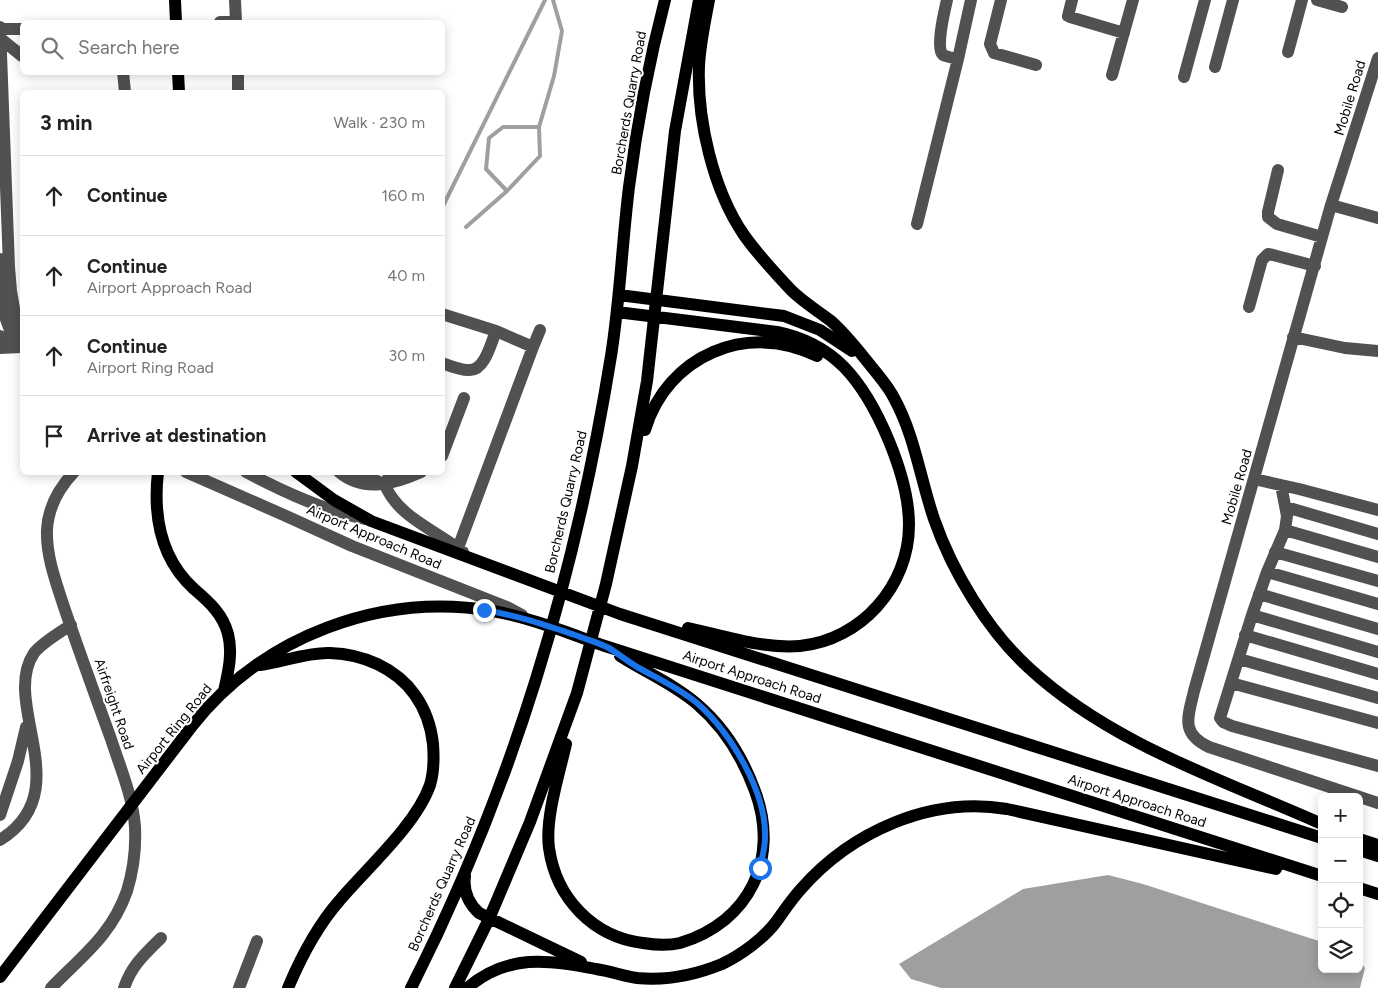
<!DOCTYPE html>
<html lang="en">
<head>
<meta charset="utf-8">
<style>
  :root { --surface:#fff; --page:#f2f2f2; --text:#222; --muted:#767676; --line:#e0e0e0 }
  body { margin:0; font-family:Figtree,sans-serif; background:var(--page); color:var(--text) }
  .controls { position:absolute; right:15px; bottom:15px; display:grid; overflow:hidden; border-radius:8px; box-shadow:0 2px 12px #0003 }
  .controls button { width:45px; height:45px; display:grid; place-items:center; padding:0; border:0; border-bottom:1px solid var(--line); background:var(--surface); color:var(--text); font:25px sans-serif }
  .stop { position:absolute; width:15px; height:15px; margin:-11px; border:4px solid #1a73e8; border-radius:50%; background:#fff }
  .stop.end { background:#1a73e8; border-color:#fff; box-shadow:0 1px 5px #0008 }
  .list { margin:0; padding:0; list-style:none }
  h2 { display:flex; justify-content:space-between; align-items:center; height:65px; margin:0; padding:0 20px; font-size:21px }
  h2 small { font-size:16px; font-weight:400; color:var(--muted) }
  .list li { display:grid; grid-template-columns:32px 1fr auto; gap:15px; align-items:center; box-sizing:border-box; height:80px; padding:0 20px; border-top:1px solid var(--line) }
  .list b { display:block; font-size:19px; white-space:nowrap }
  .list p { margin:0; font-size:16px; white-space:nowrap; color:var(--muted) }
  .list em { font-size:16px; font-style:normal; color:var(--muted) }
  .icon { flex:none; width:28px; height:28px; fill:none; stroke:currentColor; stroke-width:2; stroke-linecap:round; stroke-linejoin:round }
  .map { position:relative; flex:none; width:1378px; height:988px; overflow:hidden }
  .search { position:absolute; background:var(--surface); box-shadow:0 2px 12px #0003; left:20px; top:20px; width:425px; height:55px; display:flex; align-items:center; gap:12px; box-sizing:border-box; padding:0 18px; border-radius:8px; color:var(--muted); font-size:19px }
  .panel { position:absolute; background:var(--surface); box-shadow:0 2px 12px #0003; left:20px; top:90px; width:425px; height:385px; border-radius:8px }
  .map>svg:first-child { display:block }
</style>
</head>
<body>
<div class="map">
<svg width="1378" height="988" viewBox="0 0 1378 988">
  <rect width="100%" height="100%" fill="#fff"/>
  <path fill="#9f9f9f" d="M1108,875l35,9 179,58v27h37v-10l6,9 -5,20h-419l-30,-9 -12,-15 124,-75z"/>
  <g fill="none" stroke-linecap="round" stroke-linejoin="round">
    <path stroke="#9f9f9f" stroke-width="4" d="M507,191l-21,-22 3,-31 14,-11h36l15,-51 8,-45 -9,-31
      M442,208l103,-208
      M466,227l41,-36 33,-35 -1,-29"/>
    <path stroke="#515151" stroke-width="12" d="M235,0l1,22
      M947,0c-2,9 -12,49 -4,55 4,2 11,3 15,4
      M1001,0l-11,44 4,9 42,12
      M1072,0l-4,16 2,1 54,16
      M1317,0l25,7
      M220,22h16
      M0,27l9,240 2,24 8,46
      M0,29h22
      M1,39l21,17
      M1288,52l14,-52
      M1378,58l-47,147 -137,486c-6,26 -14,42 15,56l169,56
      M1215,67l18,-67
      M123,72l2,20
      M238,72v20
      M1112,75l21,-75
      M1184,77l21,-77
      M1278,170l-10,42v5l9,7 45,13
      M1331,205l47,13
      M917,224l41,-165 13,-59
      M0,259l3,52 8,22 2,14
      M1249,307l13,-47 6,-6 5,1 42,11
      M442,314l54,17 37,16 -75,201
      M0,336l6,11
      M1293,337l52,11 33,3
      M533,347l7,-17
      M0,348l22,-1
      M442,363c8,3 20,8 28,7 15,0 21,-27 26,-39
      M442,456l22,-58
      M186,472l100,44 66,30 155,61 15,8
      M246,472c38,20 77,38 119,47
      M339,472c25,21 55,12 82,0
      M358,472l27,13
      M391,472l-6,13c14,33 51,45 78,67
      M1254,479l45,10 79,21
      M1281,485l6,31 -2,14 -18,42 -15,43 -32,103 3,4 9,4 146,40
      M1286,507l92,27
      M1285,530l93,27
      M1275,552l103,29
      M1267,572l111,32
      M1259,594l119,35
      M1252,615l126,37
      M1245,635l133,39
      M1239,659l139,39
      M1231,683l147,40
      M0,815l18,-54 8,-34
      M0,840c79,-49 0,-136 34,-187 9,-11 25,-20 37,-28
      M51,988c31,-32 60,-52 76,-97 6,-20 9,-44 8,-64 -2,-30 -15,-60 -24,-88 -16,-44 -32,-88 -47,-132 -8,-25 -18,-51 -17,-77 1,-22 12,-42 27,-58
      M124,988c8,-23 20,-33 37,-50
      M239,988l18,-47"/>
    <path stroke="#000" stroke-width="12" d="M175,0l1,22
      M709,0c-4,22 -9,44 -10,66 -2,54 14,124 45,169 14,20 31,38 47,55 12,12 27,21 40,31 17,15 30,33 44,50 7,9 14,17 19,27 21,38 26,80 40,121 18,52 54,112 95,149 82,76 192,111 293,156
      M178,72l1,20
      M619,295l165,21 36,14 32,21
      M617,312l160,20c25,5 49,17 67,35 33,34 65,110 65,158 0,61 -48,115 -109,121 -37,3 -76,-10 -112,-18
      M645,430c22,-74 102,-109 172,-74
      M158,472c-5,44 2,86 36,117 15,13 29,25 34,45 5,19 0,39 -4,57
      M296,472l38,28 37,21 249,93 702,224
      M260,665c22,-3 48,-13 70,-12 33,1 66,15 85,42 10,14 16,31 18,49 1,13 1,28 -3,41 -14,40 -63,83 -90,115 -23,26 -39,57 -52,88
      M566,744c-7,31 -21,74 -17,104 7,50 44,89 94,95 12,2 25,3 37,0 70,-21 100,-85 75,-152 -12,-33 -31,-64 -58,-87 -23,-20 -52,-32 -77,-48
      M1359,839l19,6
      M1359,850l19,6
      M465,876c-2,15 3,27 14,37l102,49
      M1359,888l19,6
      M0,977l192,-251c71,-90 189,-134 301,-115 39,7 75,22 112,35l717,230
      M411,988c102,-201 164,-410 200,-632 9,-56 11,-112 18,-169 8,-63 20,-126 36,-187
      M455,988l34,-69 41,-97 47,-129 29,-109 26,-118 15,-85 28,-250 24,-131
      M467,988c40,-34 81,-29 129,-19 14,2 27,7 41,9 29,3 58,-3 85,-14 19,-9 41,-25 54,-42 8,-11 15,-22 25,-33 50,-57 129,-93 206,-80l269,60"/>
  </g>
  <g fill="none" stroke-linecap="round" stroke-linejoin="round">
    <path stroke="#1a73e8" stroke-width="6" d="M484,610c32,5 61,15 91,25 10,4 22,7 32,12 11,6 21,15 32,21 20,11 40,20 58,35 33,29 70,89 68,135 0,10 -3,20 -5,30"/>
  </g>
  <g text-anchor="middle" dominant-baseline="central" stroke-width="4" stroke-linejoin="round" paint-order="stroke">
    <g font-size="14" fill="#000" stroke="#fff">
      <text transform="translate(1350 98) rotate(-73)">Mobile Road</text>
      <text transform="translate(629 103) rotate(-80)">Borcherds Quarry Road</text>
      <text transform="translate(1237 487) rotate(-74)">Mobile Road</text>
      <text transform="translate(566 502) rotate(-77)">Borcherds Quarry Road</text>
      <text transform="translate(374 537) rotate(23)">Airport Approach Road</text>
      <text transform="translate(752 677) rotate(18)">Airport Approach Road</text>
      <text transform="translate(114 704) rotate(71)">Airfreight Road</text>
      <text transform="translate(174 729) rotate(-51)">Airport Ring Road</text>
      <text transform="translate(1137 801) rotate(18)">Airport Approach Road</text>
      <text transform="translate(442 884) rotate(-66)">Borcherds Quarry Road</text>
    </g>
  </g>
</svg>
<div class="controls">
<button>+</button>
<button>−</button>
<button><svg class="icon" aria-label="locate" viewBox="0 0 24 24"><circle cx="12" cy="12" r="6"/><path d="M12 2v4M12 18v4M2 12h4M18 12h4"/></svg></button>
<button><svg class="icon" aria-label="layers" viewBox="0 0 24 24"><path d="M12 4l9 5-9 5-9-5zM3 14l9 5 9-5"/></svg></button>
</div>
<div class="stop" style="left:760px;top:868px"></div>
<div class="stop end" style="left:484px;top:610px"></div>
<div class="search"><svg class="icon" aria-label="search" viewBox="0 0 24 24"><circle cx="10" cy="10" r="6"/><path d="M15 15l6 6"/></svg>Search here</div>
<section class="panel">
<h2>3 min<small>Walk · 230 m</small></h2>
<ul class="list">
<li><svg class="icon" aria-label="ahead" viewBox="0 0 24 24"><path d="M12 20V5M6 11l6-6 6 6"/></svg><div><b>Continue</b></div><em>160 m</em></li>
<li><svg class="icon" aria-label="ahead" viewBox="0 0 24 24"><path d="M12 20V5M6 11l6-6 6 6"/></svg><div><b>Continue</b><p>Airport Approach Road</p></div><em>40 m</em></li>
<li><svg class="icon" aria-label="ahead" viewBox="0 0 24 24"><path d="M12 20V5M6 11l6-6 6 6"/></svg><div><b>Continue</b><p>Airport Ring Road</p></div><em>30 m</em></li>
<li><svg class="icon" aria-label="arrive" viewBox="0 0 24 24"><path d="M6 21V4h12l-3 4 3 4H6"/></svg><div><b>Arrive at destination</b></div></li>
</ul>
</section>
</div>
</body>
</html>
